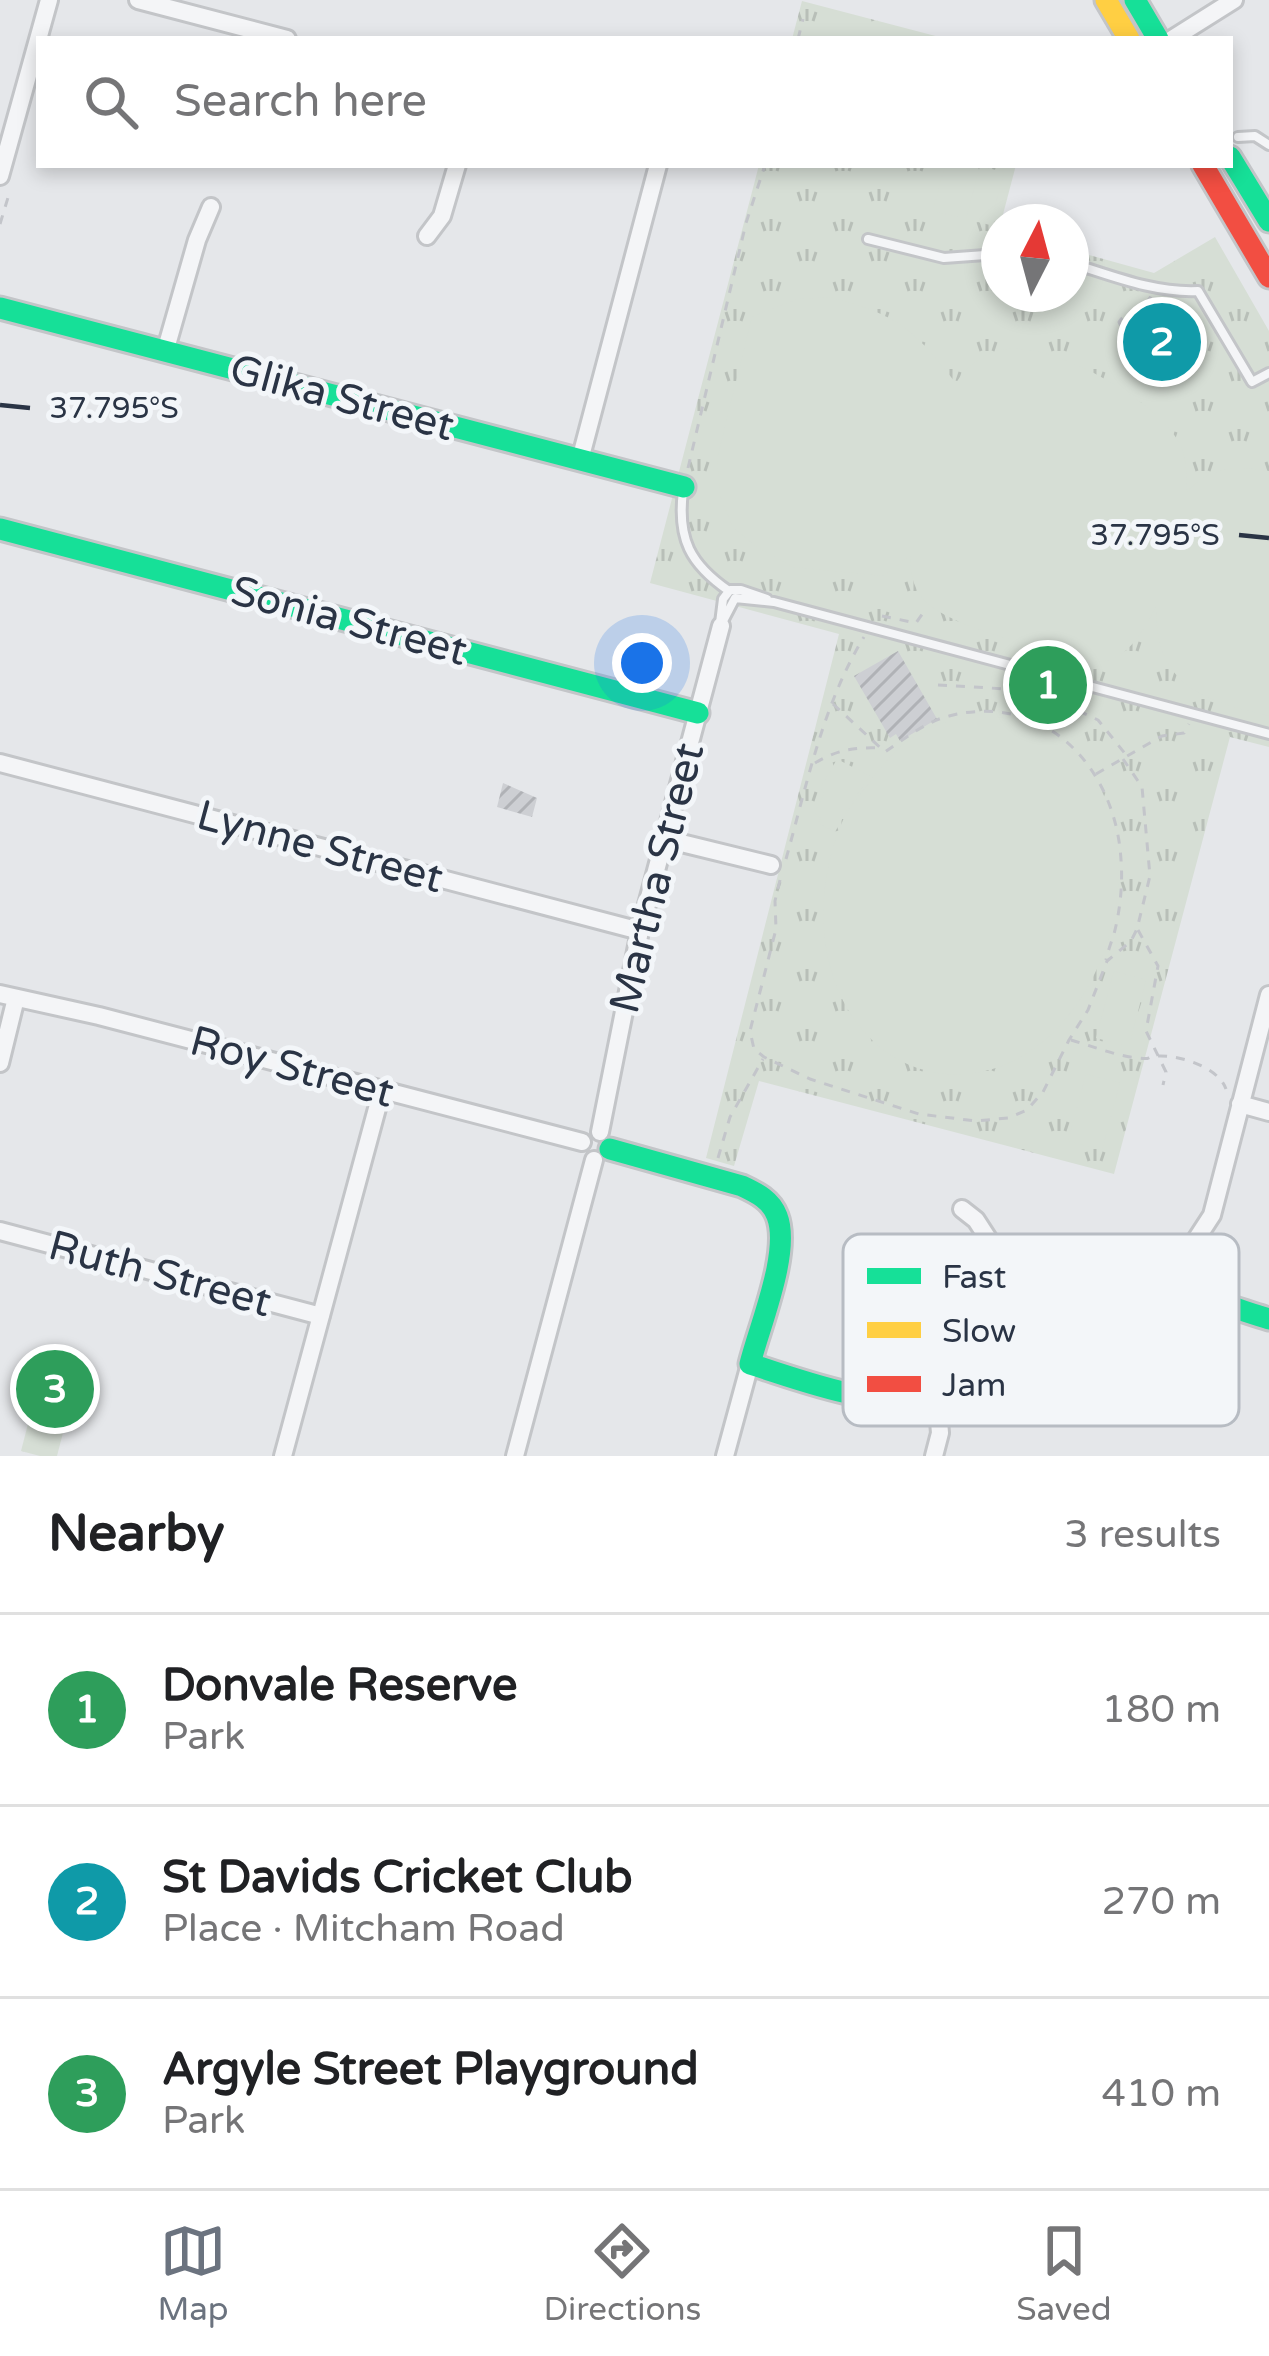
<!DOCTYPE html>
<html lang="en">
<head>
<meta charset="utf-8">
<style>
  :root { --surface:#fff; --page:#f6f6f6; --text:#202124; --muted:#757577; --line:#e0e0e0; --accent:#6b737f }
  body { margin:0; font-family:"Varela Round",sans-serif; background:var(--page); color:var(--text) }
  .compass { position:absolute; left:981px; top:204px; width:108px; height:108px; border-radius:50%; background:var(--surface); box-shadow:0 6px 18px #0003; rotate:6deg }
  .you { position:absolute; left:642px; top:663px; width:42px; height:42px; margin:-30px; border:9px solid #fff; border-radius:50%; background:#1a73e8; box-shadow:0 0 0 18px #1a73e833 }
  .badge { display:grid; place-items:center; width:78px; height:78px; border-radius:50%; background:var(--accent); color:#fff; font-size:39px; font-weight:700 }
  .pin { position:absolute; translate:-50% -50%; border:6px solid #fff; box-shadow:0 3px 12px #0006 }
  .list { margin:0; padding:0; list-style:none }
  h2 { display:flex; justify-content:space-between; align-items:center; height:156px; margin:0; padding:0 48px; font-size:51px }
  h2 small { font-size:39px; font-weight:400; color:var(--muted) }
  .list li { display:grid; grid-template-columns:78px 1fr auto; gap:36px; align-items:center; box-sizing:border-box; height:192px; padding:0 48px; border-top:3px solid var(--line) }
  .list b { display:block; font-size:45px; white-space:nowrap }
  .list p { margin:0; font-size:39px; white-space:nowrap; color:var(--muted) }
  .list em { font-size:39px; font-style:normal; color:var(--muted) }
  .icon { flex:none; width:66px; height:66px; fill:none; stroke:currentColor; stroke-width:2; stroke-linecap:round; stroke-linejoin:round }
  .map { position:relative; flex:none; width:1269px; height:1456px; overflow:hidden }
  .search { position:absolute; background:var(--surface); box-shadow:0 6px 18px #0003; left:36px; right:36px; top:36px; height:132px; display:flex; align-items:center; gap:30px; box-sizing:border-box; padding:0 42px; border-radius:0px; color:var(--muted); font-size:45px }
  .sheet { height:732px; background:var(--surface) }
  nav { display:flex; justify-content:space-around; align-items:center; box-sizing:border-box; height:168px; border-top:3px solid var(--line); background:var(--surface); font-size:33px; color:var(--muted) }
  nav a { display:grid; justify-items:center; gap:6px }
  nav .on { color:var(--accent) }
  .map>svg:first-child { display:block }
</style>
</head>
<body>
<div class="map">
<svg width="1269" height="1456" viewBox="0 0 1269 1456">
  <defs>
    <pattern id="park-tufts" width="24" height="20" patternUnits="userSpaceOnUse" patternTransform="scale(3)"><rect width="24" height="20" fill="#d6ded5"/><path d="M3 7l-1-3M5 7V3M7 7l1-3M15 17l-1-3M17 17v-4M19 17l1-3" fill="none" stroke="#b8bfb8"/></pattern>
    <pattern id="building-hatch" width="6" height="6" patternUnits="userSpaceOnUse" patternTransform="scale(3)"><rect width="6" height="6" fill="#cdcfd3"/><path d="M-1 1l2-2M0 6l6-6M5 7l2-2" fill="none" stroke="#b0b2b6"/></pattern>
  </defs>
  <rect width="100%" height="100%" fill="#e5e7ea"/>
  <path fill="url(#park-tufts)" d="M802,1l145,38h-155z
    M759,165h257l-15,57h-2v72h72v-44l83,23 61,-36 54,94v416l-39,-10 -116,437 -355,-93 -25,85 -28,-8 133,-524 -189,-51z
    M44,1362l35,9 -22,85h-17l-19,-5z"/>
  <path fill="#d6ded5" d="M945,165h26l-13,52 -25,-6z
    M980,166l24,6 -14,53 -24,-6z
    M829,297c69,18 84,31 127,86 11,-18 30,-32 52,-34 49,-4 144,49 169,90 10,16 10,36 9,54 23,-26 50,-28 83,-22v245c-67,-16 -114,-30 -113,-110 -12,23 -27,54 -57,56 -45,-12 -146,-31 -176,-63 -11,-13 -13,-29 -13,-44l-26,21 -91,-9 -38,-21 -23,-20 -12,-31 -3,-36 35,-142 46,-18z
    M973,717c17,0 37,0 54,5 20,6 38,21 52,36 89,94 20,306 -114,316 -34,3 -68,-10 -92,-33 -58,-55 -61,-150 -30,-221 6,-13 17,-25 26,-37 16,-22 34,-43 60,-55 13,-6 29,-9 44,-11z
    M837,759l33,17 -20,29 -15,27 -17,-9 3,-5 -7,-5 11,-20 -5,-4z
    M1114,971l32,9 -17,67 -33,-9z
    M1086,1074l34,9 -18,67 -34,-9z"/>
  <path fill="url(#building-hatch)" d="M1164,307l12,3 17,35 -12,6 2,4 -30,14 -7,-13 -4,2 -10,-20 3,-2 -6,-12z
    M898,651l39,68 -37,22 -4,-7 -6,4 -36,-62z
    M503,783l34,15 -5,19 -35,-10z"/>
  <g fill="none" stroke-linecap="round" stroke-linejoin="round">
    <defs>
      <path id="lane" d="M1238,137l17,-1 14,9
        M868,239l76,19 55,-4
        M1071,263c42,13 83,30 127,28l54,91 17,-9
        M683,491c-6,48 7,73 46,100
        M720,623l3,-24 7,-9h11l26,9
        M722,623l13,-25 39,4 495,132"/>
      <path id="street" d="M138,0l149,39
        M1172,39l62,-39
        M0,176l49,-176
        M427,236l15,-20 15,-51
        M165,352l32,-112 14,-33
        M580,460l78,-295
        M0,763l640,168
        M665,839l106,26
        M0,994l99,22 483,126
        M0,1063l16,-65
        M1240,1104l29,8
        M600,1132l40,-201 81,-305
        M962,1209l14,11 79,122
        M0,1231l321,85
        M1184,1258l23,45
        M1133,1296l36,-23 15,-15 28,-43 57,-220
        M283,1456l99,-366
        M515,1456l79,-296
        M725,1456l25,-92
        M934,1456l6,-23 -3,-36"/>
      <path id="fast" d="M1135,0l23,39
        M1230,157l39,64
        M0,308l684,179
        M0,529l698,184
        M610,1149l132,37c15,7 29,14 35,30 14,36 -18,111 -27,148 60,19 124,45 188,32 48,-10 91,-38 132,-63 29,-17 57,-38 92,-39 36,-1 73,15 107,25"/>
      <path id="slow" d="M1106,0l23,39"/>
      <path id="jam" d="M1203,165l66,112"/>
    </defs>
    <use href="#lane" stroke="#c3c5c8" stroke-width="14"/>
    <use href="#street" stroke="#c3c5c8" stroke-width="22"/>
    <use href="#fast" stroke="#c3c5c8" stroke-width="27"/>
    <use href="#slow" stroke="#c3c5c8" stroke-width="27"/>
    <use href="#jam" stroke="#c3c5c8" stroke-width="27"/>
    <path stroke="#c3c5ca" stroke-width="3" stroke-dasharray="9 9" stroke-linecap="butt" d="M798,39l5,-20
      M0,224l10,-33
      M1144,374l-25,-52c8,-13 26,-13 32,-26
      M688,468l58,-245 19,-58
      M882,616l34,7 9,-13
      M938,685l69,4 68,20 23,11 29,36
      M833,704l52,48c19,-13 42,-31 64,-36 97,-25 167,53 172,144 2,24 -1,51 -7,74 -3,9 -6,17 -8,26
      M815,763c21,-13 40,-16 65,-15
      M1096,774l66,-38 22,-3 5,-9
      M786,859c21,-75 37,-155 78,-222
      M780,880l-5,21 1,28 -26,102 4,18 10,8 46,22 109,35 57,7 32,-3 19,-8 16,-18 26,-52 19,-30 19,-49 24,-20 6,-12 13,-53 -8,-89 -19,-28
      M1138,930l20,36 -12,65 20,41 -3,13
      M1071,1040c21,6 45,16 67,18 16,2 5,-1 20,-2 22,-1 60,11 68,33
      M718,1158l12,-41 33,-58"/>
    <use href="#lane" stroke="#f4f5f7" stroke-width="8"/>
    <use href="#street" stroke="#f4f5f7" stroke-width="16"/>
    <use href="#fast" stroke="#16e098" stroke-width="21"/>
    <use href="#slow" stroke="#ffcf43" stroke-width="21"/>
    <use href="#jam" stroke="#f24e42" stroke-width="21"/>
  </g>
  <path fill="none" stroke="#2a3445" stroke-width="4.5" d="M0,405l30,3M1239,535l30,3"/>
  <g text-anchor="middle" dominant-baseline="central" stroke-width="10" stroke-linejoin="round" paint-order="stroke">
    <g font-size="42" fill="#2a3445" stroke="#f3f6f9">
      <text transform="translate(342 398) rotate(15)">Glika Street</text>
      <text transform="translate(349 621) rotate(15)">Sonia Street</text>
      <text transform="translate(320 847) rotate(15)">Lynne Street</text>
      <text transform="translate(657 878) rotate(-76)">Martha Street</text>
      <text transform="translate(292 1067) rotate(15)">Roy Street</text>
      <text transform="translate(160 1274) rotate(15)">Ruth Street</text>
    </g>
  </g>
  <rect x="843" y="1234" width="396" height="192" rx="18" fill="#f3f6f9" stroke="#b7bcc3" stroke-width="3"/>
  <rect x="867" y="1268" width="54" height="16" fill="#16e098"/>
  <rect x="867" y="1322" width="54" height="16" fill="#ffcf43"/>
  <rect x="867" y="1376" width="54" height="16" fill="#f24e42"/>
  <g font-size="33" fill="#2a3445">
    <text x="942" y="1288">Fast</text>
    <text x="942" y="1342">Slow</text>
    <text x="942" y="1396">Jam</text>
  </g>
  <g font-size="30" text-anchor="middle" fill="#2a3445" stroke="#f3f6f9" stroke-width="10" stroke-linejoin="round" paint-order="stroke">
    <text x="114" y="418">37.795°S</text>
    <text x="1155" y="545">37.795°S</text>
  </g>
</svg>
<svg class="compass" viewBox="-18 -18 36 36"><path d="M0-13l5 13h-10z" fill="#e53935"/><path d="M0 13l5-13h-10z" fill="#757577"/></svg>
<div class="you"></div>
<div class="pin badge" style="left:1048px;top:685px;background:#2e9e5b">1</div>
<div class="pin badge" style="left:1162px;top:342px;background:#0f9aa8">2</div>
<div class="pin badge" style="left:55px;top:1389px;background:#2e9e5b">3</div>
<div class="search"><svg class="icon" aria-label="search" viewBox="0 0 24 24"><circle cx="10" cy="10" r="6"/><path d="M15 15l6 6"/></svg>Search here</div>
</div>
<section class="sheet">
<h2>Nearby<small>3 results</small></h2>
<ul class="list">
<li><span class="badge" style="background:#2e9e5b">1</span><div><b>Donvale Reserve</b><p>Park</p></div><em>180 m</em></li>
<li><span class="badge" style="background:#0f9aa8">2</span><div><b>St Davids Cricket Club</b><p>Place · Mitcham Road</p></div><em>270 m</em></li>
<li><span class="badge" style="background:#2e9e5b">3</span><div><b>Argyle Street Playground</b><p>Park</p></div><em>410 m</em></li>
</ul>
</section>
<nav>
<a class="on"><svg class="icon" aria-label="map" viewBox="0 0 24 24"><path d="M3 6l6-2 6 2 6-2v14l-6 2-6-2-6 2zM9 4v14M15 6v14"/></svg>Map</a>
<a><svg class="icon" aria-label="directions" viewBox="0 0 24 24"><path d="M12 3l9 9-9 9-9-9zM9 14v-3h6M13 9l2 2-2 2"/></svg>Directions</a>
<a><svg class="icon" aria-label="saved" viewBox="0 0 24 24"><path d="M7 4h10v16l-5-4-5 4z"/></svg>Saved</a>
</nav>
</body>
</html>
